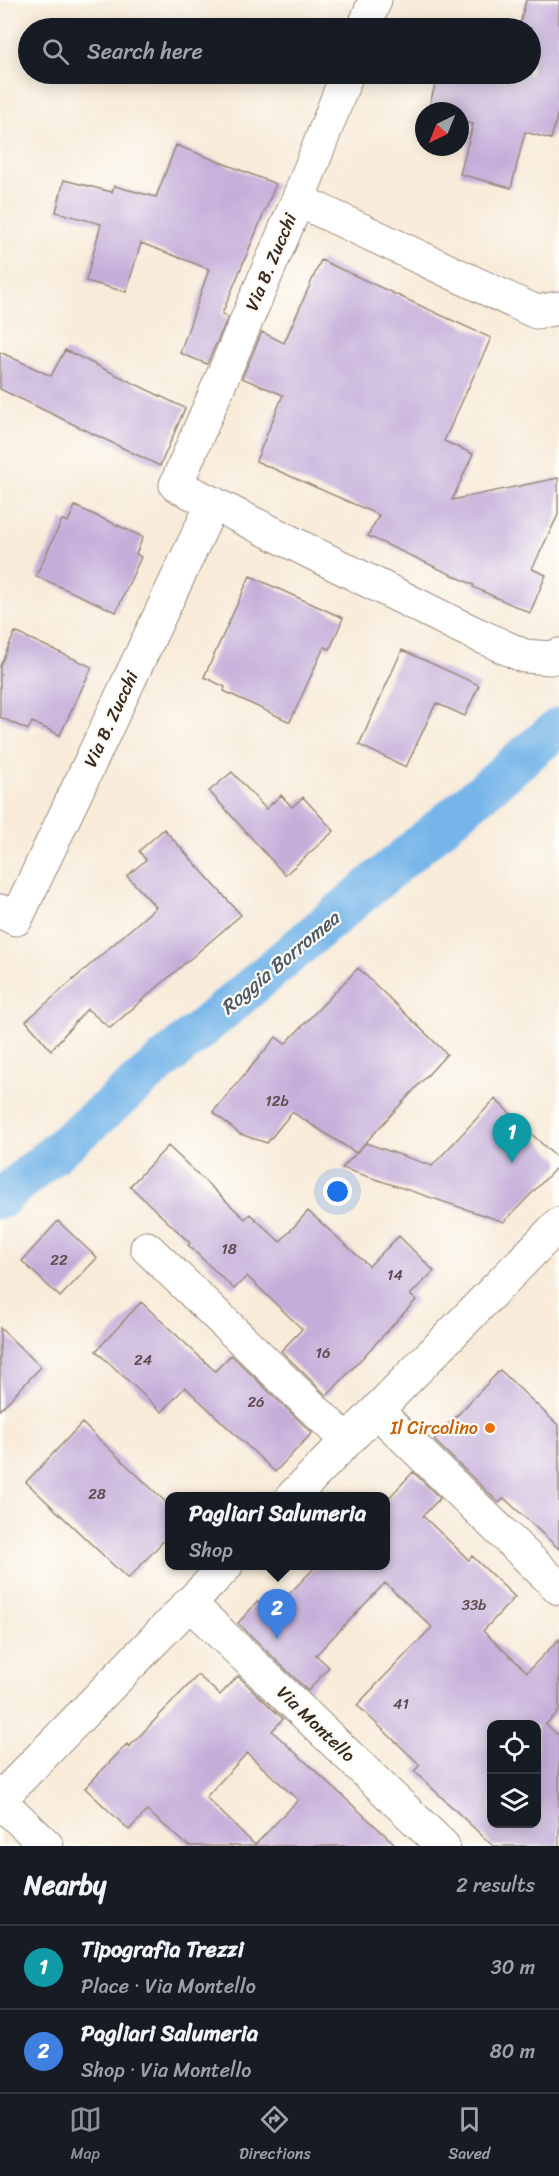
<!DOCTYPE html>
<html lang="en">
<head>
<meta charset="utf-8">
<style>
  :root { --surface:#171b24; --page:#242831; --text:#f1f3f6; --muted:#9ea1a6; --line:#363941; --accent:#8c9099 }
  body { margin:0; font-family:Sriracha,sans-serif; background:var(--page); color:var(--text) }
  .controls { position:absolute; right:18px; bottom:18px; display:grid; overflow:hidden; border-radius:12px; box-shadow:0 3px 15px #0003 }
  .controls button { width:54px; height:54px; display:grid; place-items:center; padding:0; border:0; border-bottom:2px solid var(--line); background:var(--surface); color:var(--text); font:30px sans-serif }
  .compass { position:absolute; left:415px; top:102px; width:54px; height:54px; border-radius:50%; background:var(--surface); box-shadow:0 3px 15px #0003; rotate:223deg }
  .you { position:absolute; left:338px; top:1192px; width:21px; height:21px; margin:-15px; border:4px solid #fff; border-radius:50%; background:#1a73e8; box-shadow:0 0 0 9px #1a73e833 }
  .badge { display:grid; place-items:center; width:39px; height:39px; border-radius:50%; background:var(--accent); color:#fff; font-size:20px; font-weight:700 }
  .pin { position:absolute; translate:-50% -50px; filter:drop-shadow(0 2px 3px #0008) }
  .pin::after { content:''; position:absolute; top:32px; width:21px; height:18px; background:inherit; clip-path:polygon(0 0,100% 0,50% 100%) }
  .popup { position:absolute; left:165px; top:1492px; width:225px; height:78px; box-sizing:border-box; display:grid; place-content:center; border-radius:12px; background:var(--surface); filter:drop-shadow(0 2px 4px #0005); font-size:20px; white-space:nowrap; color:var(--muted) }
  .popup b { font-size:22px; color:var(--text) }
  .popup::after { content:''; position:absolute; left:50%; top:100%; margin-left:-12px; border:12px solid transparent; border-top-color:var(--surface) }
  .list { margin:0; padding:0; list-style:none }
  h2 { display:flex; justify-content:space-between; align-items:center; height:78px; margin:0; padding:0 24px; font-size:26px }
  h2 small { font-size:20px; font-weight:400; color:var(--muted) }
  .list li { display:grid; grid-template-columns:39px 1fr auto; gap:18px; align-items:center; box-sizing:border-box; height:84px; padding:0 24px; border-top:2px solid var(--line) }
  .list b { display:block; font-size:22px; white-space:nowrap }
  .list p { margin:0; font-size:20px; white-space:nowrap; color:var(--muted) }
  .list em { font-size:20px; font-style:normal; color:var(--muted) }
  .icon { flex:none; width:33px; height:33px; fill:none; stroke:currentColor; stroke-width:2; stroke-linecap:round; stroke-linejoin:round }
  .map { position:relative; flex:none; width:559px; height:1846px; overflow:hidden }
  .search { position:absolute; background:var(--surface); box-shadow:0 3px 15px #0003; left:18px; right:18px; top:18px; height:66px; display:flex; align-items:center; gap:15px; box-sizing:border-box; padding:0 21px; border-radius:33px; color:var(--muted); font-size:22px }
  .sheet { height:246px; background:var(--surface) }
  nav { display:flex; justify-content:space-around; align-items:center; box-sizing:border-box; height:84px; border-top:2px solid var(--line); background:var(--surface); font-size:16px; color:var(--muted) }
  nav a { display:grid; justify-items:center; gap:3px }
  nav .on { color:var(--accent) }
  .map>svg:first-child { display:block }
</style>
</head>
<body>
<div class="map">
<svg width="559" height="1846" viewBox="0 0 559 1846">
  <rect width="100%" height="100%" fill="#fdfcf7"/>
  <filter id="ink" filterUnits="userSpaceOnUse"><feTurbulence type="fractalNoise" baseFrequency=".0167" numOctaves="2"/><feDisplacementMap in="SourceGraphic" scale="12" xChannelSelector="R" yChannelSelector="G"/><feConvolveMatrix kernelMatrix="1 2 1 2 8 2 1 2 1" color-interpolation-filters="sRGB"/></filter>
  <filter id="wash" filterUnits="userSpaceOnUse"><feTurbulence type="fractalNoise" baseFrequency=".008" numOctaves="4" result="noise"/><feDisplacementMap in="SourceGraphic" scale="24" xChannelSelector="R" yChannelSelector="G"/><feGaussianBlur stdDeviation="1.35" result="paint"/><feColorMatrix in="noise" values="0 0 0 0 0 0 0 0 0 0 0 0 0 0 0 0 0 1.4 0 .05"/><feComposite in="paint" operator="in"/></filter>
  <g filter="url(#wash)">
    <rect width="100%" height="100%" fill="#f8ebd9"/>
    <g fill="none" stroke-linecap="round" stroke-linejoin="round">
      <path stroke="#75b5e9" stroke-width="40" d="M0,1199l559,-472"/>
    </g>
    <g id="blocks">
      <path fill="#c4aed9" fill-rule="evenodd" d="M526,0h33v109l-8,30 -26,-7 -14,56 -51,-14 13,-50 -13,-3v-10h-32l10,-37h93v-46h-12z
        M176,145l100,39 -54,130 6,3 -21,47 -27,-11 29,-84 -68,-26 -15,49 -40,-11 15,-57 -45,-12 8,-32 48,12 2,-6 42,11z
        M321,260l170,78 -47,103 29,13 -21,46 106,-22v37l-26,54 14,6 -16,38 -57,-26 1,-2 -106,-49 11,-21 -123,-54 27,-66 -41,-17 20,-46 22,11z
        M65,350l120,58 -25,58 -160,-77v-37l51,24z
        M75,506l68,31 -7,17 5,3 -25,55 -80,-36 26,-56 6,2z
        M250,576l93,42 -13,31 -6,-2 -34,75 -66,-31 1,-4 -21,-10z
        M15,632l77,35 -32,68 -28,-13 -4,8 -28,-13v-51z
        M402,650l77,35 -14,31 -29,-13 -30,64 -47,-22z
        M232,772l34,37 15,-14 11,12 11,-10 31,34 -49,44 -76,-84z
        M164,829l77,86 -131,113 -23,-19 -36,41 -25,-29 130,-114 -29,-31 19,-16 -7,-9z
        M358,968l89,86 -91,99 -64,-41 -25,31 -27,-9 -27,-22 63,-75 9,7z
        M495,1099l64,61v5l-55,57 -162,-54 24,-25 66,23z
        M168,1146l77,73 5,-5 30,28 28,-31 61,55 30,-30 35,35 -24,24 6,5 -89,96 -46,-45 21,-22 -55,-53 -13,13 -46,-44 2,-2 -60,-57z
        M58,1221l39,37 -37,39 -38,-36z
        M141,1302l74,69 16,-16 81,78 -37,39 -90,-85 -23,25 -66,-61z
        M0,1328l41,39 -41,43z
        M500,1370l59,56v123l-55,-51 -5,5 -65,-63z
        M82,1423l87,82v30l-41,44 -102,-97z
        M413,1472l27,26 -17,18 46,44 3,-4 43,41 -32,34 44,41 32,-33v72l-13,13 13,12v110h-66l-79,-75 6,-6 -63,-60 75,-78 -47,-44 -69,72 13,12 -21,24 -70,-68 20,-22 13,12 45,-47h69v-64zM492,1725h45v99h-45z
        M198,1675l22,20 18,-19 45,43 -11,12 125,115h-208l-42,-35 -18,19 -44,-42 42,-44 2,3zM247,1753l51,47 -43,45 -49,-48z"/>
    </g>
  </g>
  <g filter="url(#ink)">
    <use href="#blocks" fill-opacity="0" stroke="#9a8a7c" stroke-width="1.5"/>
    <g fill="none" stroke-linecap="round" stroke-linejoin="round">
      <defs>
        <path id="minor" d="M364,28l11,-28
          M347,74l-49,126 -122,285 283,141 65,30 26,2 9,-3
          M298,200l238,112 23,-4
          M0,911l16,8 197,-416
          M147,1248l200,193
          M377,1411l182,177
          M293,1496l266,-272
          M189,1603l254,243
          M0,1799l226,-233
          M0,1801l47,45"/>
      </defs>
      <use href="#minor" stroke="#9a8a7c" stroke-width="35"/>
      <use href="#minor" stroke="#fff" stroke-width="33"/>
    </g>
  </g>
  <circle fill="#e8710a" stroke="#fdfcf7" stroke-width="2" cx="490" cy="1428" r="6"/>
  <g text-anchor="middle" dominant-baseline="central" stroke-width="4.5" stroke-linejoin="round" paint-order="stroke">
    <g font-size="15" fill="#5d4b4d">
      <text x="277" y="1101">12b</text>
      <text x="229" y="1249">18</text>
      <text x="59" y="1260">22</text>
      <text x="395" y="1275">14</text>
      <text x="323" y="1353">16</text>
      <text x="143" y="1360">24</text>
      <text x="256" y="1402">26</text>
      <text x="97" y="1494">28</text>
      <text x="474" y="1605">33b</text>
      <text x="401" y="1704">41</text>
    </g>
    <g font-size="18" fill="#3b2a1e" stroke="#fdfcf7">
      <text transform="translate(271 262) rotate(-67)">Via B. Zucchi</text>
      <text transform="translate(111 719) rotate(-65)">Via B. Zucchi</text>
      <text transform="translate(316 1724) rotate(44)">Via Montello</text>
    </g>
    <g font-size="18" fill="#c56008" stroke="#fdfcf7" text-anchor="end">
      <text x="478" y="1428">Il Circolino</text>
    </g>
    <g font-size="20" font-style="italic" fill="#4f5b65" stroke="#fdfcf7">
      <text transform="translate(280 963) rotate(-40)">Roggia Borromea</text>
    </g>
  </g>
</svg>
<div class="controls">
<button><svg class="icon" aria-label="locate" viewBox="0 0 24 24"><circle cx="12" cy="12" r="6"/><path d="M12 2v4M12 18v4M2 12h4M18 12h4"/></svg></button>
<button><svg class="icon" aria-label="layers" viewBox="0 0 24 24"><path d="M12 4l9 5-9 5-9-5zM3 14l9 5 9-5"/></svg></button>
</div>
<svg class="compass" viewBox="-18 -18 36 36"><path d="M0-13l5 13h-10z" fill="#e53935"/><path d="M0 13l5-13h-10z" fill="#9ea1a6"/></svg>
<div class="you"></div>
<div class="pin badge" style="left:512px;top:1163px;background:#0f9aa8">1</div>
<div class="pin badge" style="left:277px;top:1639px;background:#3f7fe0">2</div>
<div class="popup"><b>Pagliari Salumeria</b>Shop</div>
<div class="search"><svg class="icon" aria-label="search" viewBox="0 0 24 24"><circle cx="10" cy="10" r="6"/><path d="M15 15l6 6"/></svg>Search here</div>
</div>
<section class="sheet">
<h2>Nearby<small>2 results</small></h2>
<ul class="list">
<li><span class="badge" style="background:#0f9aa8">1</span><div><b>Tipografia Trezzi</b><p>Place · Via Montello</p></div><em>30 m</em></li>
<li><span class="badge" style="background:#3f7fe0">2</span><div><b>Pagliari Salumeria</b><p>Shop · Via Montello</p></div><em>80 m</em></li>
</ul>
</section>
<nav>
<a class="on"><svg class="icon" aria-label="map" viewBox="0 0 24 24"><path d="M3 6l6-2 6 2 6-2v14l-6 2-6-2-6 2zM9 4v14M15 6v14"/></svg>Map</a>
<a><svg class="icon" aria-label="directions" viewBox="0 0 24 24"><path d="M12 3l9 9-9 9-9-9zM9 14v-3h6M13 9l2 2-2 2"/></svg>Directions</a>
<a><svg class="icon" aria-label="saved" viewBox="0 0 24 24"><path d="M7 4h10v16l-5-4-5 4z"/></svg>Saved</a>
</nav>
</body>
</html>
